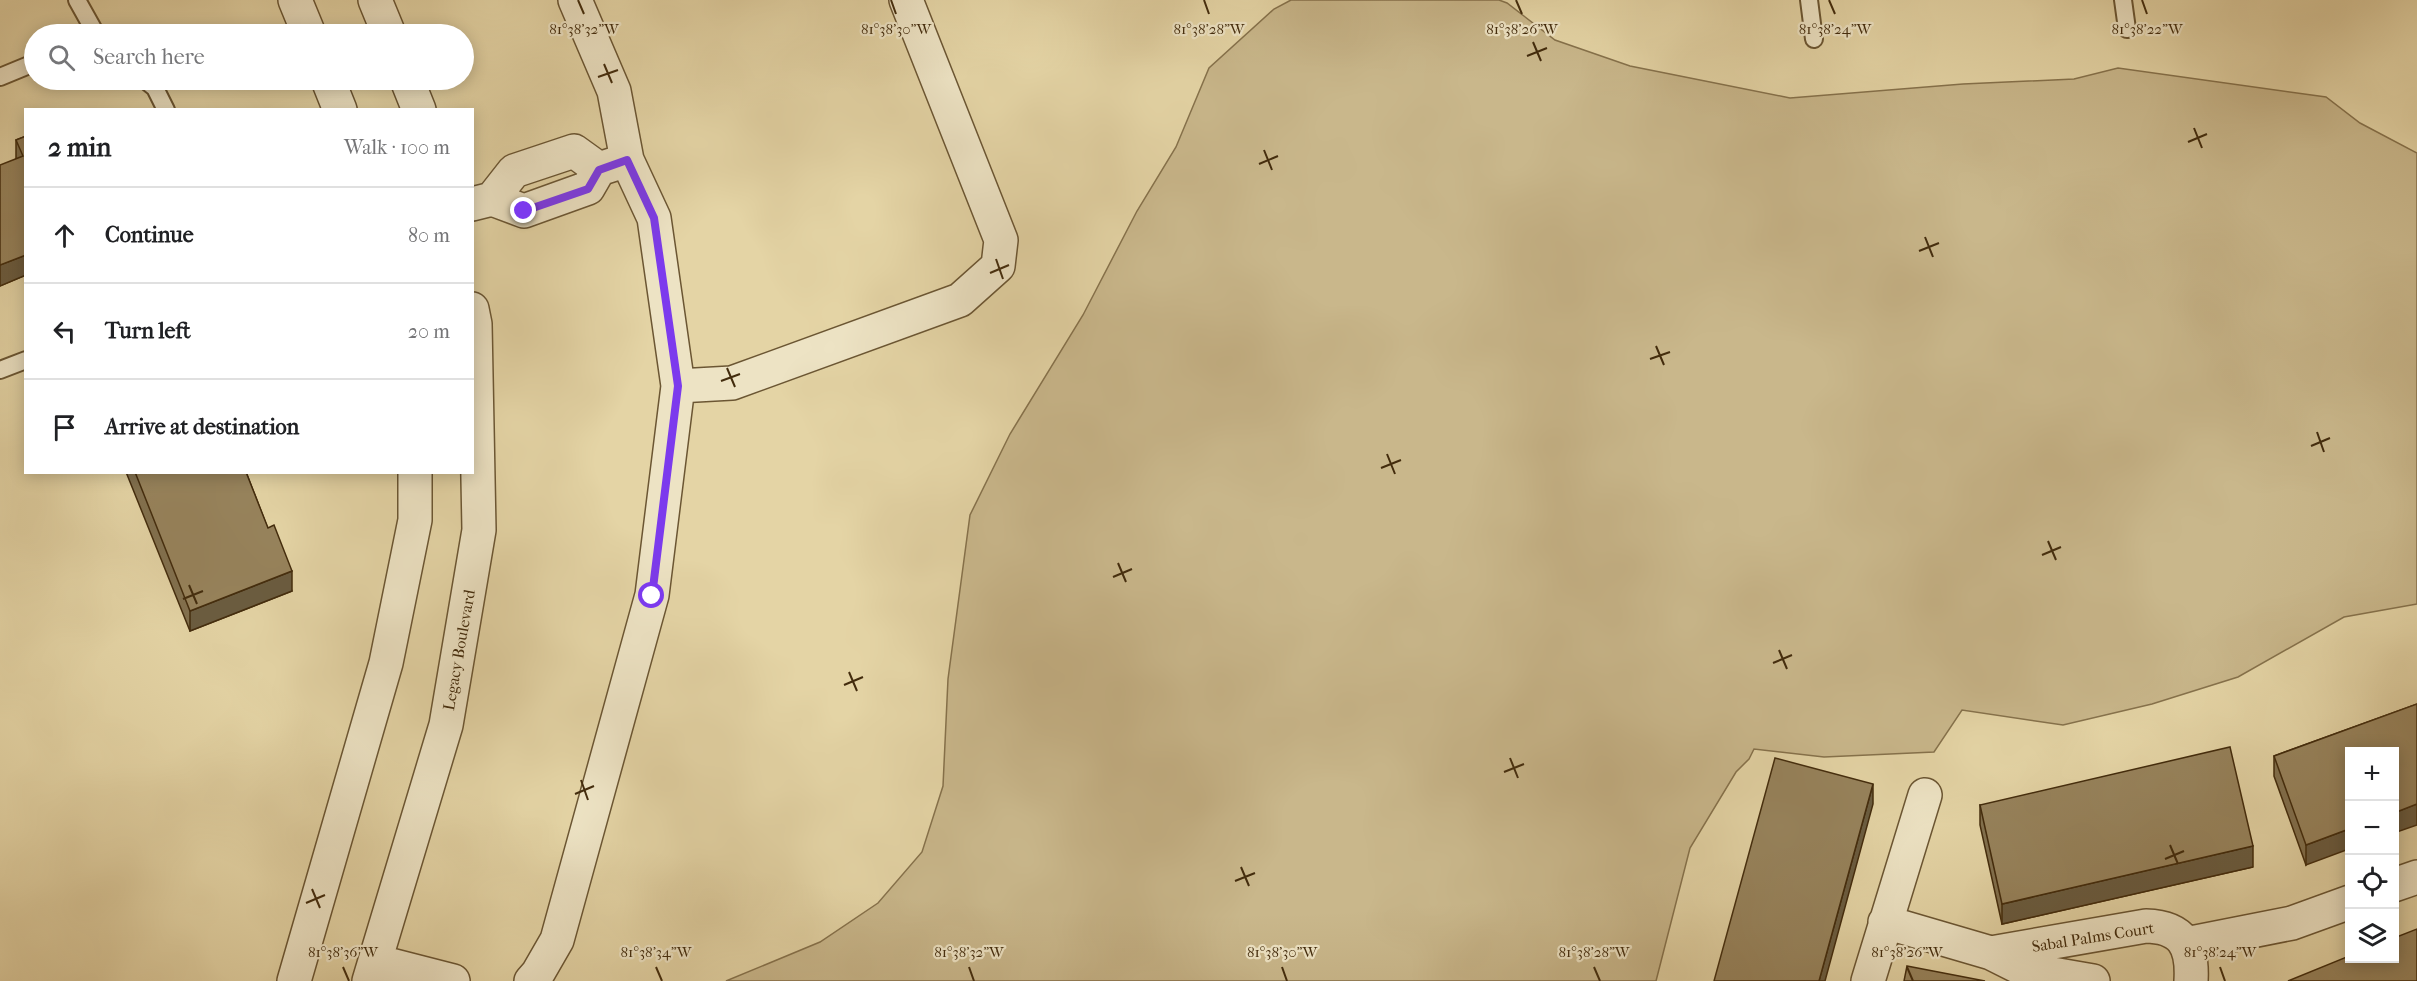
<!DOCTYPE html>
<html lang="en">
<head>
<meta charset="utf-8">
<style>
  :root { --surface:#fff; --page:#f2f2f2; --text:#202124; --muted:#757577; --line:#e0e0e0 }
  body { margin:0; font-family:"IM FELL French Canon",serif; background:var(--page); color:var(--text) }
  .controls { position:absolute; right:18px; bottom:18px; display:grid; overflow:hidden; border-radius:0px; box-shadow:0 3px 15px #0003 }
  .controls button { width:54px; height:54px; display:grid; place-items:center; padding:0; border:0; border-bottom:2px solid var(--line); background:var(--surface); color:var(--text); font:30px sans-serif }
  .stop { position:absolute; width:18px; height:18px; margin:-14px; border:4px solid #7c3aed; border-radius:50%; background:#fff }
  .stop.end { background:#7c3aed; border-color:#fff; box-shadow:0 2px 6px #0008 }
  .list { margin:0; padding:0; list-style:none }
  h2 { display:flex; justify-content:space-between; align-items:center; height:78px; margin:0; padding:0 24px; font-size:26px }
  h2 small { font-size:20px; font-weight:400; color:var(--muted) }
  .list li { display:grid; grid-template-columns:39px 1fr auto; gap:18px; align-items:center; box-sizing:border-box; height:96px; padding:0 24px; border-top:2px solid var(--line) }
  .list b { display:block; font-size:22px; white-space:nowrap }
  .list em { font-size:20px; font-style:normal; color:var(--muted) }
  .icon { flex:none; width:33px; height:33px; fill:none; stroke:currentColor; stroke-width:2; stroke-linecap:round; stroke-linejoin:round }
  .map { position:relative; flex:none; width:2417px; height:981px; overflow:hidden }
  .search { position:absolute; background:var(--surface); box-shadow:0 3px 15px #0003; left:24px; top:24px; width:450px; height:66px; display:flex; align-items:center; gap:15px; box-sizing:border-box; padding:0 21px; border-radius:33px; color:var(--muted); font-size:22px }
  .panel { position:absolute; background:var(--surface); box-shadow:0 3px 15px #0003; left:24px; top:108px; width:450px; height:366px; border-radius:0px }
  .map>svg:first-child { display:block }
</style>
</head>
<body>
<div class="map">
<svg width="2417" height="981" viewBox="0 0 2417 981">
  <rect width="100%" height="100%" fill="#e4d4a5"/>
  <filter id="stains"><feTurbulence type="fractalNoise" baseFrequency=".00333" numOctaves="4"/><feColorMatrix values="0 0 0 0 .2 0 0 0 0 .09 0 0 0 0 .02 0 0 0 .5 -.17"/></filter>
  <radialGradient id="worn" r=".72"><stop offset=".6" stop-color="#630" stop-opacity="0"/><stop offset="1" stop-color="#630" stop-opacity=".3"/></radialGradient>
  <path fill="#c9b78b" stroke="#86724c" stroke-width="1.5" d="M1291,0h208l8,3 48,37 75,26 160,32 173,-14 111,-5 44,-11 208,29 34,26 57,30v451l-73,13 -106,60 -86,27 -89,21 -101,-15 -28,42 -110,5 -70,-8 -5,10 -13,13 -46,76 -34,133h-930l94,-39 58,-39 44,-51 21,-66 5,-107 22,-164 40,-81 73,-119 54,-104 39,-64 33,-79 65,-59z"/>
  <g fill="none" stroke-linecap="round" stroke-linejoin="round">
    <defs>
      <path id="lane" d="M77,0l19,34
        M1809,0l5,39
        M2123,0l4,29
        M0,77l34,-14
        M145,80l10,8 11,22
        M0,370l26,-10"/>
      <path id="street" d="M295,0l14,34
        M375,0l14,34
        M575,0l39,91 13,69
        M328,80l12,30
        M407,80l12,30
        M472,204l20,-5 22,-28 60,-20 25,18 -11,19 -64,23 -32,-12
        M678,386l54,-3 228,-83 38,-34 3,-26 -95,-240
        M2394,885l23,-8
        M1885,922l106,31 32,16 70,12
        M2186,944l106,-21 58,-21
        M1991,953l155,-27c37,1 47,20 45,55
        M375,961l78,20
        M294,981l92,-318 29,-143v-48
        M369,981l77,-256 33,-195 -4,-206 -3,-15
        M531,981l7,-8 19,-33 95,-345 26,-209 -24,-168 -27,-58 -28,9
        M1868,981l57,-186"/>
    </defs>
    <use href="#lane" stroke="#6b5633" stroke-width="20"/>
    <use href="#street" stroke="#6b5633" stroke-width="36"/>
    <use href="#lane" stroke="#ede3c4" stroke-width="16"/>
    <use href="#street" stroke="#ede3c4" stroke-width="33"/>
  </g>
  <path fill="#82714f" stroke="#432c0d" stroke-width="1.5" d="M26,136v139l-26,11 16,-128v-18z
    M126,472h120l46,119 -102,40z
    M2417,704l-111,161 -32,-89v-20z
    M1980,805l273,62 -251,57 -22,-99z"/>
  <path fill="#6a5c40" stroke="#432c0d" stroke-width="1.5" d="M26,255v20l-26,11v-21z
    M292,571v20l-102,40v-20z
    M1873,784v20l-48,177h-6z
    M2417,804v21l-23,8v-20z
    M2349,829v20l-43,16v-20z
    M2253,846v21l-251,57v-20z"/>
  <path fill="#97835c" stroke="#432c0d" stroke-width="1.5" d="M26,136v119l-26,10v-100l23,-9 -7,-16z
    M135,472h111l22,56 6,-3 18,46 -102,40z
    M2417,704v100l-23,9v-61h-45v77l-43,16 -32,-89z
    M2230,747l23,99 -251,58 -22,-99z
    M1775,758l98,26 -54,197h-105z
    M2417,929v52h-129l61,-25v2h45v-20z
    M1907,966l78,15h-81z"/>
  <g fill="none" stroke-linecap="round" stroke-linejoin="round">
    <path stroke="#7c3aed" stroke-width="8" d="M524,211l64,-22 11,-19 28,-10 27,58 24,168 -26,210"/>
  </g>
  <path fill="none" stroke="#432c0d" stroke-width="2" d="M578,0l6,14M891,0l5,14M1204,0l5,14M1516,0l6,14M1829,0l6,14M2142,0l5,14M1533,42l8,19M1527,56l20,-8M604,64l8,19M598,77l20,-7M2194,128l8,20M2188,142l19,-8M1264,150l8,20M1259,164l19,-8M1925,237l8,20M1919,251l20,-8M996,259l7,20M990,273l19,-8M1656,346l8,19M1650,359l20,-7M727,368l8,19M721,381l19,-7M2317,432l7,20M2311,446l19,-8M1387,454l8,20M1381,468l20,-8M2048,541l8,19M2042,555l19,-8M1118,563l8,19M1113,577l19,-8M189,585l8,19M183,599l20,-8M1779,650l8,19M1773,663l19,-8M849,672l8,19M844,685l19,-8M1510,758l8,20M1504,772l20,-8M581,780l7,20M575,794l19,-8M2170,845l8,19M2165,859l19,-8M1241,867l8,19M1235,881l20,-8M312,889l8,19M306,903l19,-8M343,967l6,14M656,967l6,14M969,967l5,14M1282,967l5,14M1594,967l6,14M1907,967l6,14M2220,967l5,14"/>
  <g text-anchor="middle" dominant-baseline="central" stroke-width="4.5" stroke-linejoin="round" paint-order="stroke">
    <g font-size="16" fill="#432c0d" stroke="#ede3c4">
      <text transform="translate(459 650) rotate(-80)">Legacy Boulevard</text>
      <text transform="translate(2093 937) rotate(-9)">Sabal Palms Court</text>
    </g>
  </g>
  <g font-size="15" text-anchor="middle" fill="#432c0d" stroke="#ede3c4" stroke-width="4.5" stroke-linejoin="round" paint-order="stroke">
    <text x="584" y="34">81°38'32"W</text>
    <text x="896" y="34">81°38'30"W</text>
    <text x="1209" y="34">81°38'28"W</text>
    <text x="1522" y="34">81°38'26"W</text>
    <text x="1835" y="34">81°38'24"W</text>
    <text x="2147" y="34">81°38'22"W</text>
    <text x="343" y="957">81°38'36"W</text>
    <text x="656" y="957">81°38'34"W</text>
    <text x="969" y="957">81°38'32"W</text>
    <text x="1282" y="957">81°38'30"W</text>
    <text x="1594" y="957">81°38'28"W</text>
    <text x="1907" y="957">81°38'26"W</text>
    <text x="2220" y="957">81°38'24"W</text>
  </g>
  <rect width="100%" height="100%" filter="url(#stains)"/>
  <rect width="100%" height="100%" fill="url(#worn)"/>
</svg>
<div class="controls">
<button>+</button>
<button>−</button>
<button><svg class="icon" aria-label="locate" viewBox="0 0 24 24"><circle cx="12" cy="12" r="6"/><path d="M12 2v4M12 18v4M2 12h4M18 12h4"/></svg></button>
<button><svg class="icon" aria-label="layers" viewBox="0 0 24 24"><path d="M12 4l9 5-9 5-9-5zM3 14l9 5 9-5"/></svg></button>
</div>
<div class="stop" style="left:652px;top:596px"></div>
<div class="stop end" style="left:524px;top:211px"></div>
<div class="search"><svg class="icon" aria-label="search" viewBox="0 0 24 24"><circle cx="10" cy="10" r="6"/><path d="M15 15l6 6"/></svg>Search here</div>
<section class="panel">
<h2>2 min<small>Walk · 100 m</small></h2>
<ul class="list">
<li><svg class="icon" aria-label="ahead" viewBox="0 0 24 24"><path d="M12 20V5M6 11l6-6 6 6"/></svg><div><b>Continue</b></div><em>80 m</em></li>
<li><svg class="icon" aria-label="left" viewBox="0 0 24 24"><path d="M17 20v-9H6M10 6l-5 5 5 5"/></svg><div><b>Turn left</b></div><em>20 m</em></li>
<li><svg class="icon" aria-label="arrive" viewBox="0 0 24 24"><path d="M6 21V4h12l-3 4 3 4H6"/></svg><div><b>Arrive at destination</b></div></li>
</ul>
</section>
</div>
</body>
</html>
